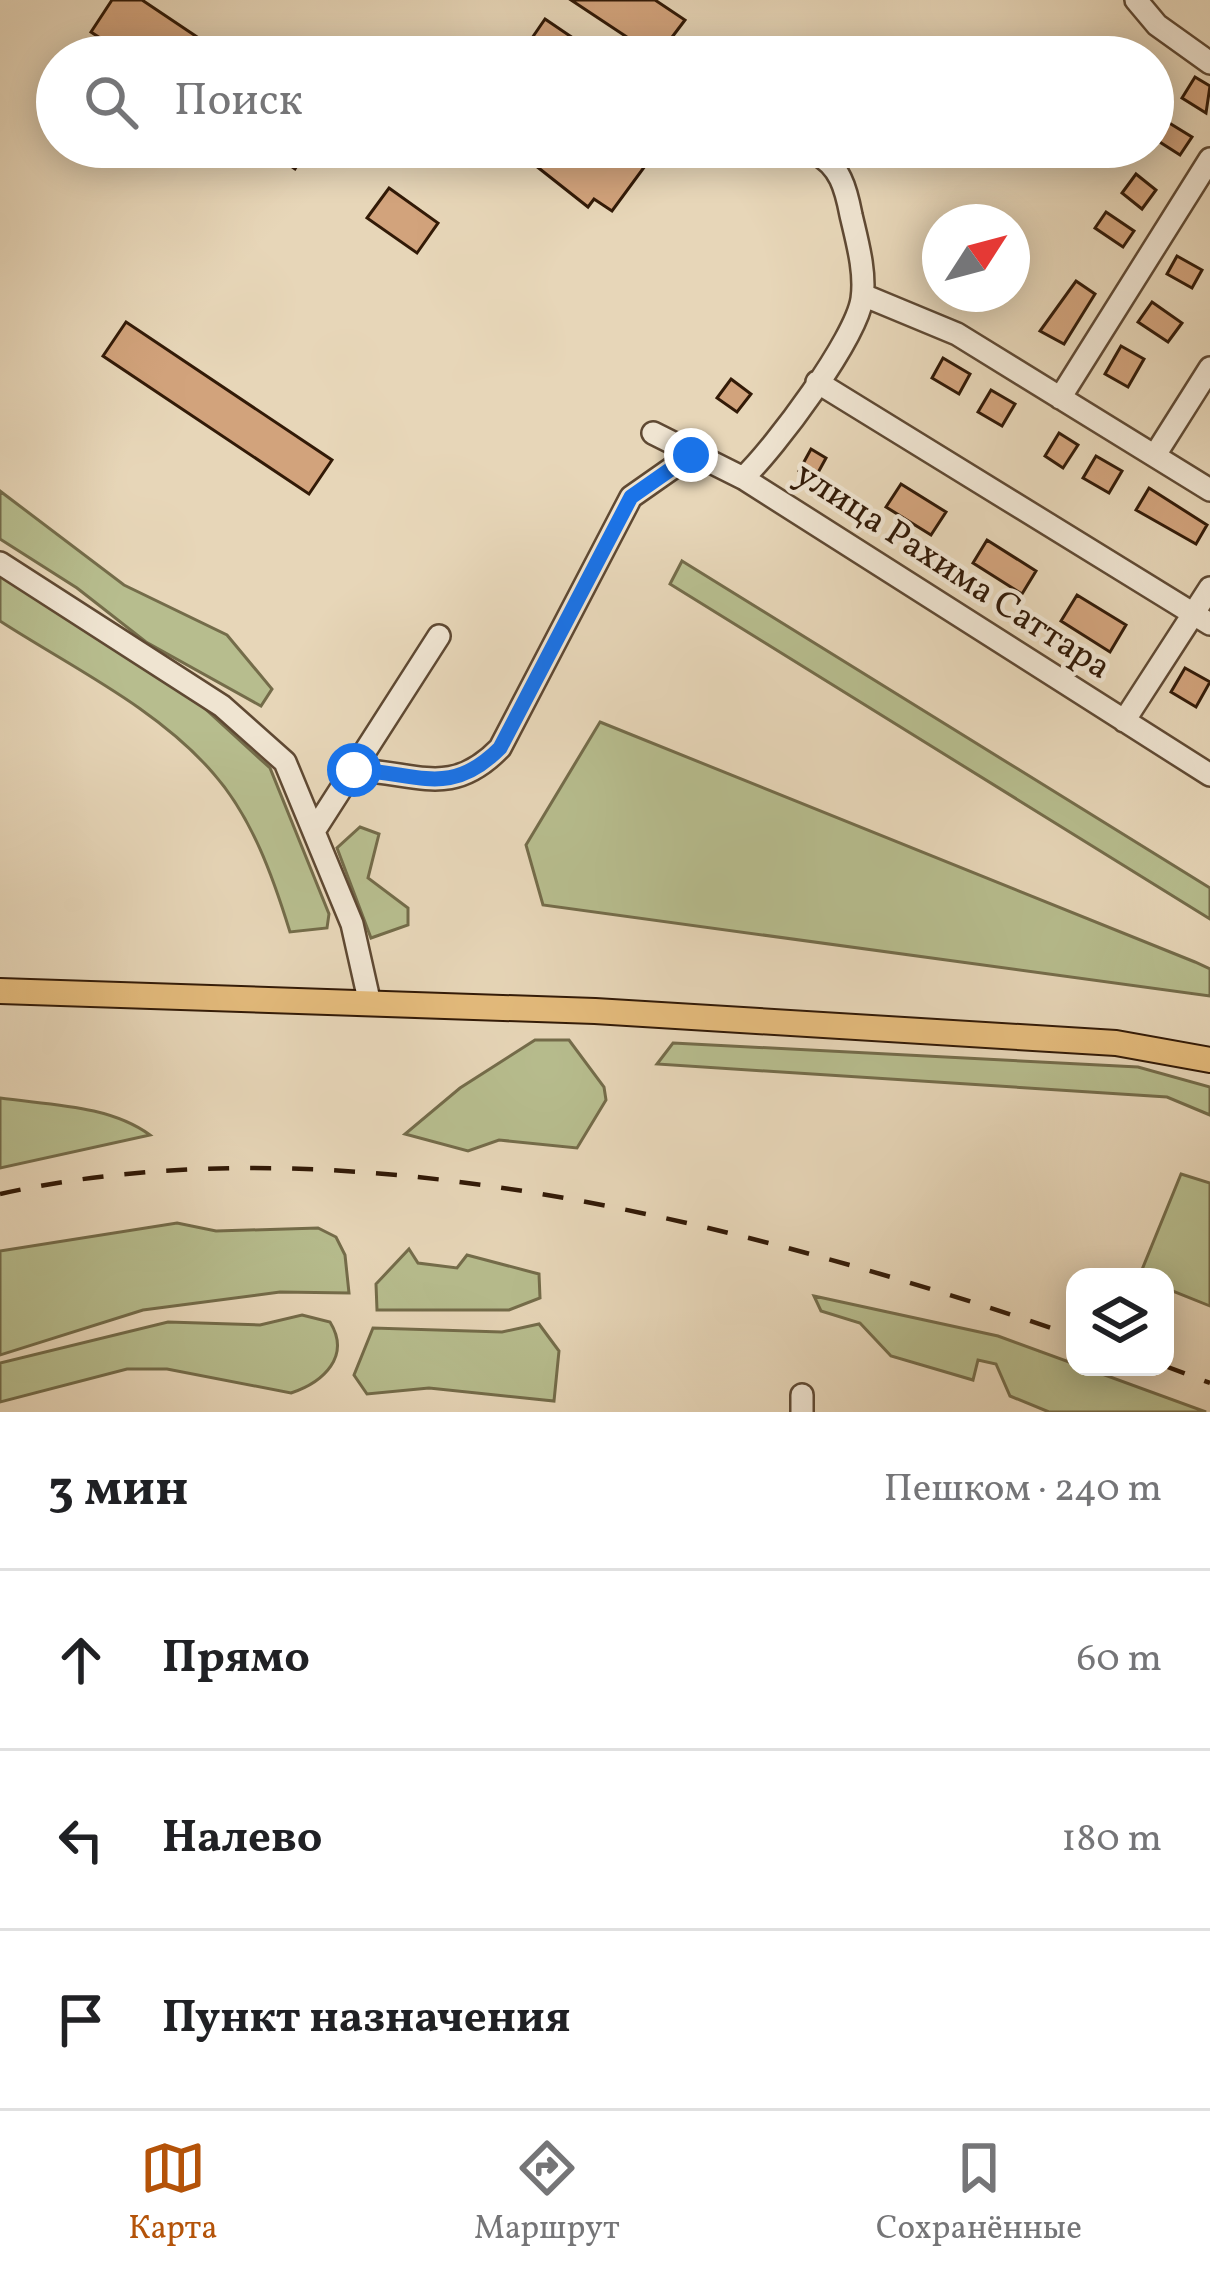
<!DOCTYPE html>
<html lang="ru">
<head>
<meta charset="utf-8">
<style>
  :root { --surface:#fff; --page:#f2f2f2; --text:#202124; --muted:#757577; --line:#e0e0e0; --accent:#b45309 }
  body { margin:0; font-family:Vollkorn,serif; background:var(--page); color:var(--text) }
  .controls { position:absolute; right:36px; bottom:36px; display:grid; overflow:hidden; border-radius:24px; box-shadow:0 6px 30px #0003 }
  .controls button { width:108px; height:108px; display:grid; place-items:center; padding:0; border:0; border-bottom:3px solid var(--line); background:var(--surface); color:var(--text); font:60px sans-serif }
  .compass { position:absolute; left:922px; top:204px; width:108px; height:108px; border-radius:50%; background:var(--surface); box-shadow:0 6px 30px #0003; rotate:54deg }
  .stop { position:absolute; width:36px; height:36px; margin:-27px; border:9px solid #1a73e8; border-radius:50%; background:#fff }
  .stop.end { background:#1a73e8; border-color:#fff; box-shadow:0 3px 12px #0008 }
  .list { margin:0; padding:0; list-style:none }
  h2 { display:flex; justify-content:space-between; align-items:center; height:156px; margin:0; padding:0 48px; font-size:51px }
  h2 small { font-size:39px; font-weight:400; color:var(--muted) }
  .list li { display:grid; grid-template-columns:78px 1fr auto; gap:36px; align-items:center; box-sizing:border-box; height:180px; padding:0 48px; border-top:3px solid var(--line) }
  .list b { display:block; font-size:45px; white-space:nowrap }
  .list em { font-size:39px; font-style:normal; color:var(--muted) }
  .icon { flex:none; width:66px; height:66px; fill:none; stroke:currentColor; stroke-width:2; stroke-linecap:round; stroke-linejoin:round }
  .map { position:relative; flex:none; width:1210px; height:1412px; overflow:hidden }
  .search { position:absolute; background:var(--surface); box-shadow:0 6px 30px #0003; left:36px; right:36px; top:36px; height:132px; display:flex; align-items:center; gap:30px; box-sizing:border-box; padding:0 42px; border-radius:66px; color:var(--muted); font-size:45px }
  .sheet { height:696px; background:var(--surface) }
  nav { display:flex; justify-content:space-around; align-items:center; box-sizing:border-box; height:168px; border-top:3px solid var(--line); background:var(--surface); font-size:33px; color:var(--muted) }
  nav a { display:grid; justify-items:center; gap:6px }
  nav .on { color:var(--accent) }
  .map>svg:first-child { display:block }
</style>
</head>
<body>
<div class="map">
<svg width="1210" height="1412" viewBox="0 0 1210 1412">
  <rect width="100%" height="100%" fill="#e7d6b8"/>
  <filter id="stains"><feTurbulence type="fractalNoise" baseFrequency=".00167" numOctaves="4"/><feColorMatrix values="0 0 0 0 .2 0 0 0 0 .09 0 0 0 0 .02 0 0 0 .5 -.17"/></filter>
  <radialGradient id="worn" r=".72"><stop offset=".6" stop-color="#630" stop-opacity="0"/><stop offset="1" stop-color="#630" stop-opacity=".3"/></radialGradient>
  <path fill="#b7bd8e" stroke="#746c4a" stroke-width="3" d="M0,491l124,94 103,50 45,54 -11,17 -115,-64 -69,-54 -77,-49z
    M682,561l528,327v31l-540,-335z
    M0,574l201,131 69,63 59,146 -2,14 -37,4c-17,-55 -38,-115 -77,-159 -56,-65 -142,-106 -213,-152z
    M600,722l595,240 15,7v27l-667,-91 -17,-60z
    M360,827l19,7 -11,44 40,30v17l-37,13 -34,-90z
    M535,1040h34l35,47 2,13 -29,48 -78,-8 -31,11 -63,-17 55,-46z
    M673,1043l465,24 72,20v28l-43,-18 -510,-33z
    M0,1098c50,7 109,7 150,37l-150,33z
    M1181,1174l29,9v123l-45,-18v-11h-26z
    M177,1223l39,8 102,-3 18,9 9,18 4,38 -69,-1 -137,18 -143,45v-104z
    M409,1249l9,14 39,5 10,-13 72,19 1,24 -31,12h-132l-1,-26z
    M814,1296l184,40 208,76h-157l-39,-16 -14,-32 -18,-4 -5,20 -82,-24 -31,-33 -39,-12z
    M302,1315l28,7c21,34 -6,60 -39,71l-124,-24h-40l-127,33v-39l168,-41 92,3z
    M539,1324l20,27 -5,50 -125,-13 -62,6 -13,-19 19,-47 129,4z"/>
  <path fill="#d2a37c" stroke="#321a07" stroke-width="3" d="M112,0h30l85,57h-98l-38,-25z
    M571,0h84l30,20 -28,37z
    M545,19l56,38h-82z
    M1195,77l15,9 -4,27 -24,-15z
    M1166,121l26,16 -12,18 -25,-16z
    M263,147h46l-14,22z
    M512,147h147l-47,64 -18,-12 -6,8z
    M1136,174l20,16 -14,19 -20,-16z
    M389,188l49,35 -21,30 -50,-35z
    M1106,212l28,19 -11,16 -28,-19z
    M1177,256l25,14 -10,18 -25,-14z
    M1076,281l19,13 -31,50 -24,-13z
    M1152,302l30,21 -14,19 -30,-20z
    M126,322l206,138 -23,34 -206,-138z
    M1121,346l23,13 -16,28 -23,-13z
    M943,358l27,16 -11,20 -27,-16z
    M731,379l20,15 -14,18 -20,-14z
    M991,390l24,14 -13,22 -24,-14z
    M1059,433l19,12 -15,23 -18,-12z
    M811,449l15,9 -12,22 -15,-9z
    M1096,456l26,15 -13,22 -26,-15z
    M901,484l45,28 -15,23 -45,-28z
    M1149,488l58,37 -11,19 -60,-34z
    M987,540l49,31 -14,23 -49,-31z
    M1077,595l49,30 -16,27 -49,-31z
    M1185,668l25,14 -14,25 -25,-15z"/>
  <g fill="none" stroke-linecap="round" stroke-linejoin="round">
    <defs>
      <path id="minor" d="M1136,0l21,25 53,38
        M863,295l94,39 253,156
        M817,382l393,242
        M1060,398l150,-239
        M653,433l90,45 467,297
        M1155,455l55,-87
        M743,478c32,-30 113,-139 119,-179 4,-27 -5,-58 -11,-84 -5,-26 -11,-50 -36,-62
        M0,563l222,143 63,56 67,162 18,80
        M1124,721l86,-133
        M354,770c64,2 96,29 146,-22l131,-251 60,-42
        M314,831l125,-195
        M802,1395v17"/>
      <path id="major" d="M0,991l595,20 521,32 94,17"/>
    </defs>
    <use href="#minor" stroke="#5f4933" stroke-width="26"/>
    <use href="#major" stroke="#321a07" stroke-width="28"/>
    <use href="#minor" stroke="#efe4d1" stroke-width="21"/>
    <use href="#major" stroke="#e4bb7c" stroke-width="24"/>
    <path stroke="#321a07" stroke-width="4.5" stroke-dasharray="21 21" stroke-linecap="butt" d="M0,1194c344,-77 749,31 1075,142
      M1165,1366l45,17"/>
  </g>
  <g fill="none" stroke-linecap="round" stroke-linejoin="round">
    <path stroke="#1a73e8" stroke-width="15" d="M354,770c64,2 95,29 146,-22l131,-251 60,-42"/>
  </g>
  <g text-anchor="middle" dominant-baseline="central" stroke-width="9" stroke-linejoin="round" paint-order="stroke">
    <g font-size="36" fill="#321a07" stroke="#efe4d1">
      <text transform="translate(952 572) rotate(33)">улица Рахима Саттара</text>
    </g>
  </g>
  <rect width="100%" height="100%" filter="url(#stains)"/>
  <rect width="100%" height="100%" fill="url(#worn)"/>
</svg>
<div class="controls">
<button><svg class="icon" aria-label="layers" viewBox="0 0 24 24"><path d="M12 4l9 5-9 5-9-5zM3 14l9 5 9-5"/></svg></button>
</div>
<svg class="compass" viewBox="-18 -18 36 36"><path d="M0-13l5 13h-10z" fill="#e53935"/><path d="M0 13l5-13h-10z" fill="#757577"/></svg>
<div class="stop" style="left:354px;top:770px"></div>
<div class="stop end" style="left:691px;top:455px"></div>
<div class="search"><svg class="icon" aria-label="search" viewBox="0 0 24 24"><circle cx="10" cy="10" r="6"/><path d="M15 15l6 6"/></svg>Поиск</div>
</div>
<section class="sheet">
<h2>3 мин<small>Пешком · 240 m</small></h2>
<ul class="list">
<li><svg class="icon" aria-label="ahead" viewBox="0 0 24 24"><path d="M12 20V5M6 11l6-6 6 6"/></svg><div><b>Прямо</b></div><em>60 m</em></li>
<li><svg class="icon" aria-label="left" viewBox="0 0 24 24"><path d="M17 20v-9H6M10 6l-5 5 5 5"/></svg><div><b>Налево</b></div><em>180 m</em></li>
<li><svg class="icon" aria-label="arrive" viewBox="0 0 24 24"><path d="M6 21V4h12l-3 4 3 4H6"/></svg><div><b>Пункт назначения</b></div></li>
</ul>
</section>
<nav>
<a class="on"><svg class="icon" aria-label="map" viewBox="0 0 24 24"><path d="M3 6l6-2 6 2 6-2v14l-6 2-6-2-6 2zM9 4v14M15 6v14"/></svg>Карта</a>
<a><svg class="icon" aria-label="directions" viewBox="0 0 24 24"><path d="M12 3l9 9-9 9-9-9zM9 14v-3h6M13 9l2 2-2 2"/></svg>Маршрут</a>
<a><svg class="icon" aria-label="saved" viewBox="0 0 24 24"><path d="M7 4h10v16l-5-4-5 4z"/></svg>Сохранённые</a>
</nav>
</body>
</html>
